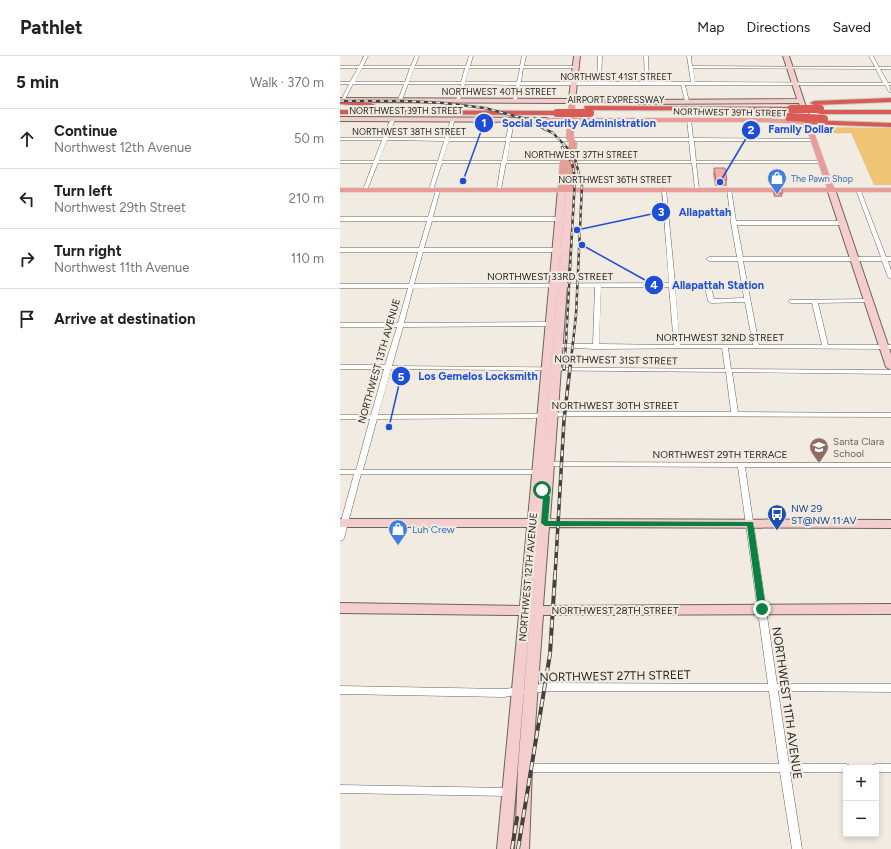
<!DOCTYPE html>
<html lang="en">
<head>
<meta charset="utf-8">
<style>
  :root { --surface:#fff; --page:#f6f6f6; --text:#222; --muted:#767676; --line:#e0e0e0 }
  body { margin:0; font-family:Figtree,sans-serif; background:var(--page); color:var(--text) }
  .controls { position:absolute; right:12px; bottom:12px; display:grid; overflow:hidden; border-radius:4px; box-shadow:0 2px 6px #0003 }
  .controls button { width:36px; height:36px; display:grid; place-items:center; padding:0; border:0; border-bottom:1px solid var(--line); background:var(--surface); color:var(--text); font:20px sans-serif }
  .stop { position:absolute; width:12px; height:12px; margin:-9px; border:3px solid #0b8043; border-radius:50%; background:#fff }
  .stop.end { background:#0b8043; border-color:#fff; box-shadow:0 1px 4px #0008 }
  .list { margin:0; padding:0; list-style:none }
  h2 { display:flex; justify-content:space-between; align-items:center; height:52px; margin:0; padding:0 16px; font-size:17px }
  h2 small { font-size:13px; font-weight:400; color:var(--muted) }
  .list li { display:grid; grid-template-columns:26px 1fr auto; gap:12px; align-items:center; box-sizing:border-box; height:60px; padding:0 16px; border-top:1px solid var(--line) }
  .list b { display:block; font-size:15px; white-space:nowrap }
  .list p { margin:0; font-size:13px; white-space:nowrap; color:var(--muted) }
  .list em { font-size:13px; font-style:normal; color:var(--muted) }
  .icon { flex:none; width:22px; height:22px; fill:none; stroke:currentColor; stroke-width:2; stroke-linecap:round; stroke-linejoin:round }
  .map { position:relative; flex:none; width:551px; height:793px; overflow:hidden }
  header { display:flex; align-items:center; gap:24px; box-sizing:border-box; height:56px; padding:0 20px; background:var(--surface); border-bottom:1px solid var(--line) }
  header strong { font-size:19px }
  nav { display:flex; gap:22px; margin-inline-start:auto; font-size:14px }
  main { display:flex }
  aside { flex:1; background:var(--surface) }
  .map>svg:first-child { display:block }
</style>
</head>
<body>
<header>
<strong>Pathlet</strong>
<nav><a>Map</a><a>Directions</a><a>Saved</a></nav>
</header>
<main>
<aside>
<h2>5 min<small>Walk · 370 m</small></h2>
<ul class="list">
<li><svg class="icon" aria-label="ahead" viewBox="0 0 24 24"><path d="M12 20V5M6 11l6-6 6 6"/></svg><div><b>Continue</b><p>Northwest 12th Avenue</p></div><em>50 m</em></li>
<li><svg class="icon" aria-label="left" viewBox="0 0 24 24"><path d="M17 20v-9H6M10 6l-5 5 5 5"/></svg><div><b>Turn left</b><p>Northwest 29th Street</p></div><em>210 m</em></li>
<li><svg class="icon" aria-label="right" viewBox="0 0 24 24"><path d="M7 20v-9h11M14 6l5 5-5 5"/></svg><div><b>Turn right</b><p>Northwest 11th Avenue</p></div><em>110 m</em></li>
<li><svg class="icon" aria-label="arrive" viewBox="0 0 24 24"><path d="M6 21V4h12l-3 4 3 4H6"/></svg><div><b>Arrive at destination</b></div></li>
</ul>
</aside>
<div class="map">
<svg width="551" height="793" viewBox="0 0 551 793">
  <rect width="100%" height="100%" fill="#f1ebe1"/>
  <path fill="#efc477" d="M474,71l77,1v57h-17l-23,-52 -35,1z"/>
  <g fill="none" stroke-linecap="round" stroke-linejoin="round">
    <defs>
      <path id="street" d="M24,0h4l-5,10h48l4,-10h4l-4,10h51l3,-10h4l-3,10h50l2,-10h4l-2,10h52l2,1 -2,1h-53l-2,14h76l1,-26h4l-1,26h44l-1,-26h4l1,26h42l-4,-26h4l1,10 183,1 -6,-11h4l6,11h12v2h-11l8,14h3v2h-2l2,7h-2l-4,-7h-200l4,16 -2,1 -2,-1 -4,-16h-161l-3,15 -2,1 -2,-1 3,-15 -51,-1 -5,16 -2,1 -2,-1 5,-16h-53l-6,16 -2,1 -2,-1 6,-16h-51l-9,17h-2l-1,-1 8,-16h-9v-2h10l8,-14h-18v-2h19zM22,12h48l-5,14h-50zM74,12h51l-4,14h-52zM129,12h51l-3,14h-52zM353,12l183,1 7,14 -188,-1z
        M51,62l4,1 -7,19h57l6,-19 2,-1 2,1 -6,19h57l4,-18 2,-1 2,1 -3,18h178l-2,-18 2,-1 2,1 2,18 121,1 2,1 -2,1h-120l2,20h126l2,1 -2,1h-126l3,26 -2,1 -2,-1 -3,-26h-186l-5,26 -2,1 -2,-1 4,-26h-59l-9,27 -2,1 -2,-1 8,-27h-59l-11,27 -4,1v-1l10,-27h-33v-2h34l8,-21h-42v-2h43zM47,84l57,1 -6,20h-59zM109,85h57l-4,20h-60zM170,85h179l2,20h-184z
        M322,132l4,1 9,94 35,1 4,15 30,-1 -6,-37h-29l-3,-2 3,-2h28l-6,-34 -4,-35 4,1 5,32h107l3,2 -3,2h-106l6,32h138l-25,-67 4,-1 26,68h5v4h-3l3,9v9l-3,-2 -6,-16h-139l16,84h63l-10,-42h-21l-2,-1v-2l80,-1 3,2 -1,1 -53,1 10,42h63v4l-163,-1 3,21 160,1v4l-159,-2 6,40 153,1v4l-324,-1 -36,2 -154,1 -14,51h174l4,2 -4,2h-176l-17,64 -1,2 -3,1v-16l14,-51h-14v-4h16l14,-51h-30v-4h31l13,-46h-44v-4h45l12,-38h-57v-4h58l10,-35h-68v-4h69l9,-32h-78v-4h79l8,-27h-87v-4h88l8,-27 2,-1 2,1 -7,27h131l3,2 -3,2h-132l-8,27h138l3,2 -3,2h-139l-9,32 255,-1zM255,231l-2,57h-39l-2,1 -1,1 1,1 44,2 126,-1 3,21 -333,-3 11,-39 152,-1 3,-2 -3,-2 -151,1 9,-35zM261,231h68l5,58 -75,-1zM335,231h30l3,14 3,2 34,-1 8,43h-73zM51,313l335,3 5,40h-164l-36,2 -153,1z
        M206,406l345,1v4h-146l32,217h114v8l-113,-1 11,73h57l3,1 2,3h-5v4h-56l12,77h-10l-12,-77h-255l-3,-1 -2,-3 2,-3 3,-1h254l-10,-73h-220l-19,2 -3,-1 -1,-3 1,-3 22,-3 219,1 -30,-217 -189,-1h-3l-1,-2z
        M0,630l164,3 16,-2 3,1 1,3 -1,3 -19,3 -164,-3z
        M536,708h15v8h-15v-4h-5l2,-3z
        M0,729l168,3 3,1 2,3 -2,3 -3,1 -168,-3z"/>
      <path id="secondary" d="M234,0h6l-5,45 -3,2 -232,-1v-4l229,1z
        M443,0h6l22,66 -1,1 -5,-1 -6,-19 -160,1 -3,-2 3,-2 158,-1z
        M0,61l207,1 3,2 -3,2 -207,-1z
        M222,131l4,2 -28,330 28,-329 4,-2 4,2 -24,329 341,1v8l-342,-1 -6,79 348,-2v10l-348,1 -11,153 -3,81h-14l3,-81 12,-153 -19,234h-14l22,-234 -179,-2v-10l180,3 7,-79h-187v-8h188l30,-330z
        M491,131l4,2 56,165v16l-5,-3 -59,-178z"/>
      <path id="primary" d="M232,43l67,1 3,2 -3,2 -64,-1v15h188l47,3 24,67h57v4h-551v-4h218l2,-30 4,-2 4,2 -2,30 3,-46 -3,-3 1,-17h-20l-3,-2 3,-2h21l1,-17zM234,66h189l42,2 22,64h-253l3,-46 -3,-3z"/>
      <path id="highway" d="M551,42v4l-77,3 -4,-2 4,-2z
        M0,44l31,3 4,2 -4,2 -31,-3z
        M245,50l206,1 4,2 -4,2 -203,-1 -4,-2z
        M0,54l217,1 4,2 -4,2 -217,-1z
        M477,54h74v4h-71l-4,-2z
        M465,64l86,3v4l-83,-3 -4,-2z"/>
    </defs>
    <use href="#street" stroke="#6a655c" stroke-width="1"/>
    <use href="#secondary" stroke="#6a655c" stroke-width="2"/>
    <use href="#primary" stroke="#cac9c9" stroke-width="1"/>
    <use href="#highway" stroke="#cac9c9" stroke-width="2"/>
    <use href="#street" fill="#fff" fill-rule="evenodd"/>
    <use href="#secondary" fill="#f4cecc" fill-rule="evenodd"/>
    <use href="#primary" fill="#e89d98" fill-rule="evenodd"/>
    <use href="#highway" fill="#d95b54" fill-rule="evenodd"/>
    <defs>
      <path id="rail-far2" d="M0,45h64l40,2 41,5 37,10 31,15 21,22 8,30 -6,130 -5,45
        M222,91l10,16 3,15 -10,182"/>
      <path id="rail-far1" d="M224,313l1,-10
        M215,520l9,-156 7,-61"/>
      <path id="rail" d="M172,793l5,-31
        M178,793l32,-195 5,-79"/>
    </defs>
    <use href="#rail-far2" stroke="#45423e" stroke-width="2.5"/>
    <use href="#rail-far1" stroke="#45423e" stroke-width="3.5"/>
    <use href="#rail" stroke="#45423e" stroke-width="4"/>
    <use href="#rail-far2" stroke="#f1ebe1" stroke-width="1.5" stroke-dasharray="4" stroke-linecap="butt"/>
    <use href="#rail-far1" stroke="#f1ebe1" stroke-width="2" stroke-dasharray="6" stroke-linecap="butt"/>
    <use href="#rail" stroke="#f1ebe1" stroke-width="2.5" stroke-dasharray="8" stroke-linecap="butt"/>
    <defs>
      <path id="highway-bridge" d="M451,53h29
        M217,57h33
        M449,61l35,2"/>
    </defs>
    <use href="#highway-bridge" stroke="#cac9c9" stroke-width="8" stroke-linecap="butt"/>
    <use href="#highway-bridge" stroke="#d95b54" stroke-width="8"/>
  </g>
  <path fill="#d49090" d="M374,112l13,12v6h-12l-2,-12z
    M433,133l10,4 -1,4h-8l-1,-3z"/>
  <path fill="#f7a8a7" stroke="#ad7675" d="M374,112h11l2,12h-11z
    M433,133h9l1,4h-9z"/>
  <path fill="#0b8043" d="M202,431l2,1 6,9 -2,24 205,1 13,87 -1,2h-6l-1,-2 -11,-83h-202l-4,-3 2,-26 -4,-7z"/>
  <defs>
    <symbol id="shop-pin" viewBox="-11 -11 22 30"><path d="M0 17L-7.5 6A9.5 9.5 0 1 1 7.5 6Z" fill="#3f7fe0" stroke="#f1ebe1"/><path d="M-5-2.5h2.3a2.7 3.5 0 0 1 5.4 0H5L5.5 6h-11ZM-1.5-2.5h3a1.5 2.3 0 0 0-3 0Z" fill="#fff"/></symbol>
    <symbol id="school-pin" viewBox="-11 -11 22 30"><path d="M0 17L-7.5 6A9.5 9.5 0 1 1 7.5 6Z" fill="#8d6e63" stroke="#f1ebe1"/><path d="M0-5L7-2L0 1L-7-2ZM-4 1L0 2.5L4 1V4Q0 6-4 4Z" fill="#fff"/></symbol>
    <symbol id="bus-pin" viewBox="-11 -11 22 30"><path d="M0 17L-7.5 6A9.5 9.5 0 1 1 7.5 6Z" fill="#1a4fb4" stroke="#f1ebe1"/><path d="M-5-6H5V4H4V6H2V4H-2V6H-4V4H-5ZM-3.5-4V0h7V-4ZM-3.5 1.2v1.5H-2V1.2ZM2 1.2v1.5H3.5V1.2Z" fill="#fff"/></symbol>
  </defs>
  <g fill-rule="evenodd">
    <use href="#shop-pin" x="426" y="111" width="22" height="30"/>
    <use href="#school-pin" x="468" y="380" width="22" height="30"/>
    <use href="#bus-pin" x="426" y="447" width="22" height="30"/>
    <use href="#shop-pin" x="47" y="462" width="22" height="30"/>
  </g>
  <g text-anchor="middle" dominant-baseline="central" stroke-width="4" stroke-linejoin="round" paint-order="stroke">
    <g font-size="9" fill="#221f1c" stroke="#f1ebe1">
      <text x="276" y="20">NORTHWEST 41ST STREET</text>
      <text x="159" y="35">NORTHWEST 40TH STREET</text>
      <text x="276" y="43">AIRPORT EXPRESSWAY</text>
      <text x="66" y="54">NORTHWEST 39TH STREET</text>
      <text transform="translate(390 56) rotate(1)">NORTHWEST 39TH STREET</text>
      <text x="69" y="75">NORTHWEST 38TH STREET</text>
      <text x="241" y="98">NORTHWEST 37TH STREET</text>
      <text x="275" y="123">NORTHWEST 36TH STREET</text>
    </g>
    <g font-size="9" fill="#366cbe" stroke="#f1ebe1" text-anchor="start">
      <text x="451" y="122">The Pawn Shop</text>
    </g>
    <g font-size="10" fill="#221f1c" stroke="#f1ebe1">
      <text x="210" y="220">NORTHWEST 33RD STREET</text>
      <text x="380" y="281">NORTHWEST 32ND STREET</text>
      <text transform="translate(276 304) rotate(1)">NORTHWEST 31ST STREET</text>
      <text transform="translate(39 305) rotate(-74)">NORTHWEST 13TH AVENUE</text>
      <text x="275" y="349">NORTHWEST 30TH STREET</text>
      <text x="380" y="398">NORTHWEST 29TH TERRACE</text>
      <text transform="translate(188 521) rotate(-85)">NORTHWEST 12TH AVENUE</text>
      <text x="275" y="554">NORTHWEST 28TH STREET</text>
    </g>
    <g font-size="10" fill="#785e54" stroke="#f1ebe1" text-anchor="start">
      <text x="493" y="385">Santa Clara<tspan x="493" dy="12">School</tspan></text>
    </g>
    <g font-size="10" fill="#164399" stroke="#f1ebe1" text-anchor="start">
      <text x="451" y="452">NW 29<tspan x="451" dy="12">ST@NW 11 AV</tspan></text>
    </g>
    <g font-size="10" fill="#366cbe" stroke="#f1ebe1" text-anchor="start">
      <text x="72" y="473">Luh Crew</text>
    </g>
    <g font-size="12" fill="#221f1c" stroke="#f1ebe1">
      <text transform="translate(275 620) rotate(-1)">NORTHWEST 27TH STREET</text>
      <text transform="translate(447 647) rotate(82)">NORTHWEST 11TH AVENUE</text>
    </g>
  </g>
  <path fill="none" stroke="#1d4ed8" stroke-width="1.5" d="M123 125L144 67M380 126L411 74M237 174L321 156M242 189L314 229M49 371L61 320"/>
  <g fill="#1d4ed8" stroke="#f1ebe1" stroke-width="1.5">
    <circle cx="123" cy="125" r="4"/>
    <circle cx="380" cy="126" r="4"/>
    <circle cx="237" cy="174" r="4"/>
    <circle cx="242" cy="189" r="4"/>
    <circle cx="49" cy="371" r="4"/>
    <circle cx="144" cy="67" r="10"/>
    <circle cx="411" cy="74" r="10"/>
    <circle cx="321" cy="156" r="10"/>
    <circle cx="314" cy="229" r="10"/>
    <circle cx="61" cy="320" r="10"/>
  </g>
  <g font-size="12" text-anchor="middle" font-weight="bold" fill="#fff">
    <text x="144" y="71">1</text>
    <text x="411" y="78">2</text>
    <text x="321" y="160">3</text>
    <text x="314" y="233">4</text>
    <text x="61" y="325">5</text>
  </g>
  <g font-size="11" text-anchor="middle" font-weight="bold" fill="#1d4ed8" stroke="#f1ebe1" stroke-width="4" stroke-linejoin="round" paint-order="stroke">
    <text x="239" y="71">Social Security Administration</text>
    <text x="461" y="77">Family Dollar</text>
    <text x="365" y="160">Allapattah</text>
    <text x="378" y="233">Allapattah Station</text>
    <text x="138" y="324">Los Gemelos Locksmith</text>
  </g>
</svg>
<div class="controls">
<button>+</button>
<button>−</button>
</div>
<div class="stop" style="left:202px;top:434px"></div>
<div class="stop end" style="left:422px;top:553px"></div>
</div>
</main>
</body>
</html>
